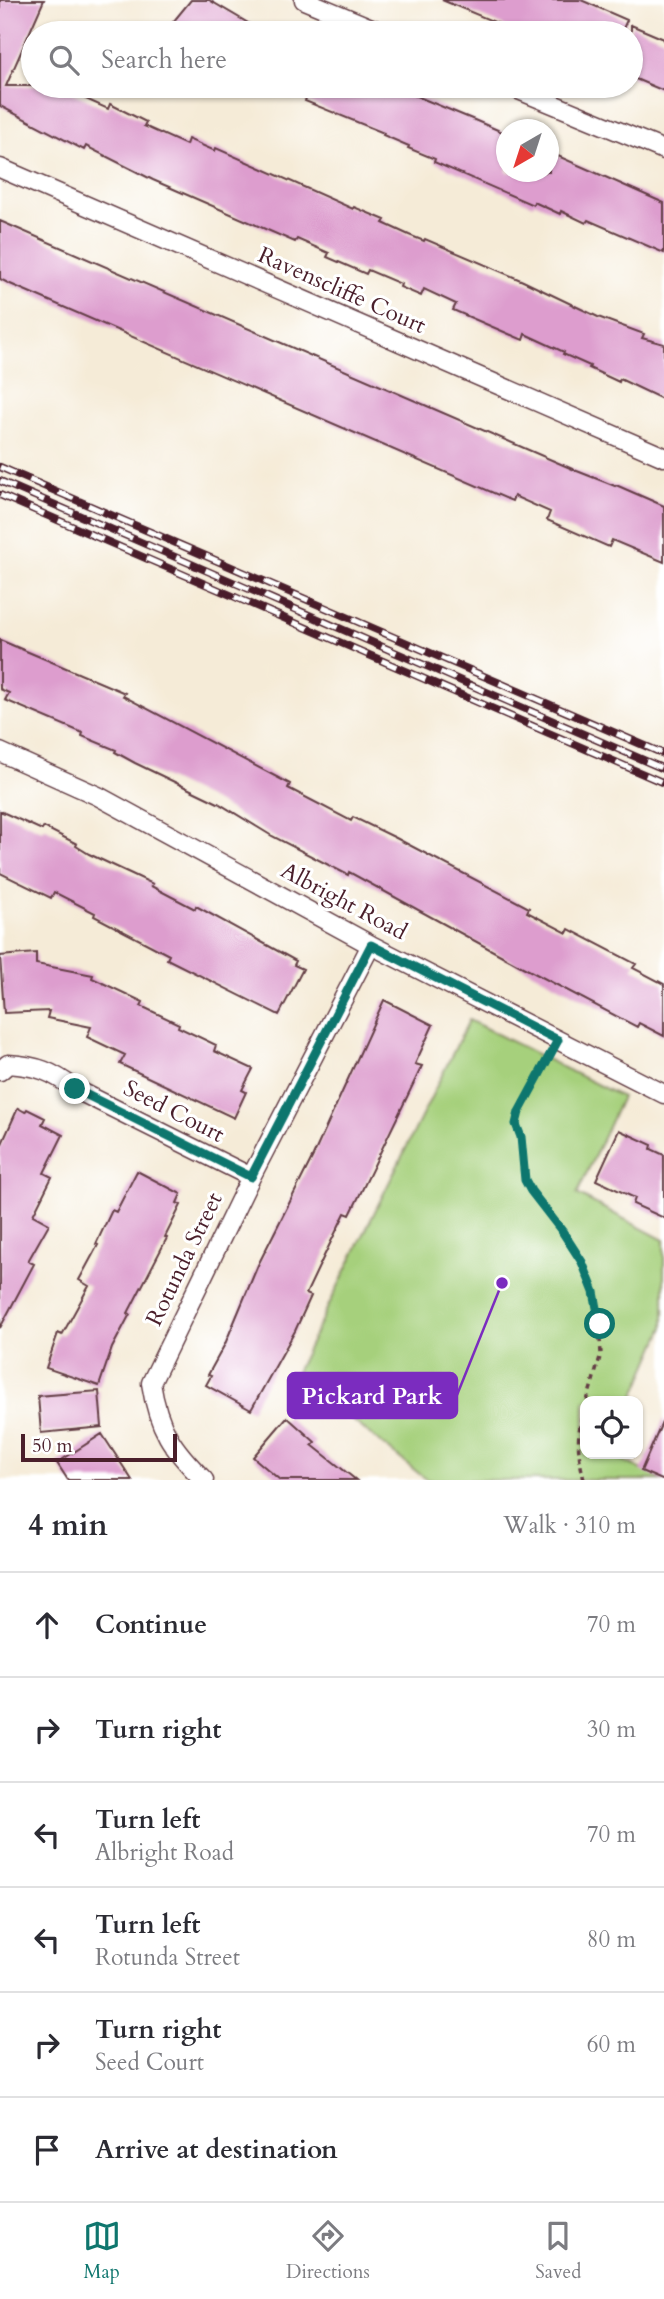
<!DOCTYPE html>
<html lang="en">
<head>
<meta charset="utf-8">
<style>
  :root { --surface:#fff; --page:#f7f7f7; --text:#2b2b33; --muted:#7c7c81; --line:#e1e1e2; --accent:#0f766e }
  body { margin:0; font-family:Cardo,serif; background:var(--page); color:var(--text) }
  .controls { position:absolute; right:21px; bottom:21px; display:grid; overflow:hidden; border-radius:14px; box-shadow:0 2px 5px #0004 }
  .controls button { width:63px; height:63px; display:grid; place-items:center; padding:0; border:0; border-bottom:2px solid var(--line); background:var(--surface); color:var(--text); font:35px sans-serif }
  .compass { position:absolute; left:496px; top:119px; width:63px; height:63px; border-radius:50%; background:var(--surface); box-shadow:0 2px 5px #0004; rotate:219deg }
  .scale { position:absolute; left:21px; bottom:18px; width:156px; box-sizing:border-box; padding-left:7px; border:4px solid #4a1f2b; border-top:0; font-size:19px; line-height:24px; white-space:nowrap; color:#4a1f2b; -webkit-text-stroke:5px #fff; paint-order:stroke }
  .stop { position:absolute; width:21px; height:21px; margin:-16px; border:5px solid #0f766e; border-radius:50%; background:#fff }
  .stop.end { background:#0f766e; border-color:#fff; box-shadow:0 2px 7px #0008 }
  .list { margin:0; padding:0; list-style:none }
  h2 { display:flex; justify-content:space-between; align-items:center; height:91px; margin:0; padding:0 28px; font-size:30px }
  h2 small { font-size:23px; font-weight:400; color:var(--muted) }
  .list li { display:grid; grid-template-columns:46px 1fr auto; gap:21px; align-items:center; box-sizing:border-box; height:105px; padding:0 28px; border-top:2px solid var(--line) }
  .list b { display:block; font-size:26px; white-space:nowrap }
  .list p { margin:0; font-size:23px; white-space:nowrap; color:var(--muted) }
  .list em { font-size:23px; font-style:normal; color:var(--muted) }
  .icon { flex:none; width:38px; height:38px; fill:none; stroke:currentColor; stroke-width:2; stroke-linecap:round; stroke-linejoin:round }
  .map { position:relative; flex:none; width:664px; height:1480px; overflow:hidden }
  .search { position:absolute; background:var(--surface); box-shadow:0 2px 5px #0004; left:21px; right:21px; top:21px; height:77px; display:flex; align-items:center; gap:18px; box-sizing:border-box; padding:0 24px; border-radius:38px; color:var(--muted); font-size:26px }
  .sheet { height:721px; background:var(--surface) }
  nav { display:flex; justify-content:space-around; align-items:center; box-sizing:border-box; height:98px; border-top:2px solid var(--line); background:var(--surface); font-size:19px; color:var(--muted) }
  nav a { display:grid; justify-items:center; gap:4px }
  nav .on { color:var(--accent) }
  .map>svg:first-child { display:block }
</style>
</head>
<body>
<div class="map">
<svg width="664" height="1480" viewBox="0 0 664 1480">
  <rect width="100%" height="100%" fill="#fff"/>
  <filter id="ink" filterUnits="userSpaceOnUse"><feTurbulence type="fractalNoise" baseFrequency=".0143" numOctaves="2"/><feDisplacementMap in="SourceGraphic" scale="14" xChannelSelector="R" yChannelSelector="G"/><feConvolveMatrix kernelMatrix="1 2 1 2 8 2 1 2 1" color-interpolation-filters="sRGB"/></filter>
  <filter id="wash" filterUnits="userSpaceOnUse"><feTurbulence type="fractalNoise" baseFrequency=".00686" numOctaves="4" result="noise"/><feDisplacementMap in="SourceGraphic" scale="28" xChannelSelector="R" yChannelSelector="G"/><feGaussianBlur stdDeviation="1.57" result="paint"/><feColorMatrix in="noise" values="0 0 0 0 0 0 0 0 0 0 0 0 0 0 0 0 0 1.4 0 .05"/><feComposite in="paint" operator="in"/></filter>
  <g filter="url(#wash)">
    <rect width="100%" height="100%" fill="#f5ebd7"/>
    <path fill="#a6d07b" stroke="#787853" stroke-width="2" d="M469,1020l153,77 -45,97 87,46v87l-32,74h-47v53h24l55,26h-237l-132,-106z"/>
    <g id="blocks">
      <path fill="#dd9dce" d="M0,0h44l-38,86h51l51,23 2,-5 36,18 -2,4 42,19 2,-6 27,12 1,-3 137,61 1,-2 31,13 -2,3 26,12 15,6 1,-2 98,42 75,36 46,17 -2,4 22,6v56l-44,-21 -1,3 -30,-14 1,-2 -27,-12 1,-2 -39,-18 -2,6 -70,-30 3,-6 -32,-15 -3,7 -21,-9 1,-3 -33,-14 -2,4 -39,-17 2,-4 -32,-14 -2,3 -142,-62 -67,-34 -2,4 -84,-44z
        M191,0h18l56,33h-101z
        M442,0h139l46,20 -6,13h-100z
        M631,25l33,14v52l-33,-14z
        M276,86h116l80,33 35,15v38h42v-20l115,51v50l-76,-33 -2,3 -25,-12 -1,3 -26,-12 -1,3 -99,-43 1,-3 -27,-11 1,-2 -26,-11 1,-2 -79,-32 1,-3z
        M0,221l577,250 38,15 1,-1 48,21v56l-52,-22 -3,7 -62,-27 3,-8 -36,-16 -2,5 -504,-218 -8,-4z
        M0,640l125,53 -2,3 167,88 -2,4 63,33 2,-4 43,21 133,70 -2,4 40,21 2,-4 67,35 -3,4 31,16v52l-25,-13 -2,4 -120,-63 -168,-92 -1,3 -76,-39 -54,-33 -83,-40 -20,-11 1,-2 -34,-14 1,-3 -78,-33 4,-7 -9,-4z
        M0,811l42,19 2,-3 33,17 -1,2 13,8 47,22 17,8 -2,2 44,23 1,-3 100,55 -2,4 9,4 -24,46 -112,-56 2,-4 -75,-39 1,-3 -41,-21 -3,6 -51,-25z
        M36,953v11l57,11 -1,3 51,24 -2,4 38,18 -1,3 38,18 -2,6 39,18 -11,21 4,2 -12,26 -114,-54 5,-9 -38,-18 4,-10 -44,-9 2,-7 -45,2 -4,-57z
        M384,1000l49,25 -18,39 7,2 -72,149 -5,-2 -21,43 -18,38 5,2 -16,35 -44,79 -45,-25 5,-9 -3,-1 17,-31 33,-79 55,-109z
        M18,1108l7,4 2,-3 18,9 -3,6 21,11 -19,38 8,4 -19,38 16,9 -21,37 6,3 -34,64v-180z
        M619,1130l33,15 -1,4 13,6v63l-31,-14 2,-6 -39,-18z
        M137,1171l44,23 -4,9 4,2 -16,32 2,1 -39,75 2,1 -18,34 -13,38 -53,-18 12,-35 4,2 27,-49 -10,-6 19,-35 -2,-1 16,-34 4,2z
        M99,1391l3,36 -61,6 -3,-37z
        M287,1417l28,25 -3,3 44,35h-76l-27,-23z
        M664,1418v62h-2l-21,-9z
        M102,1434l30,46h-64l-11,-17z"/>
    </g>
  </g>
  <g filter="url(#ink)">
    <use href="#blocks" fill-opacity="0" stroke="#643e45" stroke-width="2"/>
    <g fill="none" stroke-linecap="round" stroke-linejoin="round">
      <defs>
        <path id="minor" d="M304,0l79,33
          M509,86l155,64
          M0,168l664,289
          M0,752l98,44 273,149 293,149
          M0,1071l8,-7c30,2 43,7 67,25l176,88
          M204,1480c-32,-31 -46,-52 -53,-97l100,-206 120,-232"/>
      </defs>
      <use href="#minor" stroke="#643e45" stroke-width="21"/>
      <path stroke="#643e45" stroke-width="3.5" stroke-dasharray="5 5" stroke-linecap="butt" d="M549,1058l-30,54 -3,12 5,13 4,42 6,12 31,40 19,31 13,30 5,32 2,30 -14,47
        M584,1480c-7,-30 -8,-45 1,-74"/>
      <use href="#minor" stroke="#fff" stroke-width="18"/>
      <defs>
        <path id="rail" d="M0,467l664,287
          M0,481l664,288
          M0,495l664,288"/>
      </defs>
      <use href="#rail" stroke="#4a1f2b" stroke-width="8"/>
      <use href="#rail" stroke="#fff" stroke-width="5" stroke-dasharray="16" stroke-linecap="butt"/>
    </g>
  </g>
  <g fill="none" stroke-linecap="round" stroke-linejoin="round" filter="url(#ink)">
    <path stroke="#0f766e" stroke-width="9" d="M75,1089l176,88 120,-232 187,95 -39,72 -3,12 5,13 4,43 6,11 31,40 20,31 12,30 6,32"/>
  </g>
  <g text-anchor="middle" dominant-baseline="central" stroke-width="6" stroke-linejoin="round" paint-order="stroke">
    <g font-size="23" fill="#4a1f2b" stroke="#fff">
      <text transform="translate(342 290) rotate(24)">Ravenscliffe Court</text>
      <text transform="translate(344 901) rotate(28)">Albright Road</text>
      <text transform="translate(174 1111) rotate(27)">Seed Court</text>
      <text transform="translate(184 1259) rotate(-64)">Rotunda Street</text>
    </g>
  </g>
  <path fill="none" stroke="#7b2cbf" stroke-width="2.5" d="M502 1283L457 1395"/>
  <circle fill="#7b2cbf" stroke="#fff" stroke-width="2.5" cx="502" cy="1283" r="7"/>
  <rect fill="#7b2cbf" stroke="#7b2cbf" stroke-width="2.5" x="288" y="1373" width="169" height="45" rx="7"/>
  <g font-size="24" text-anchor="middle" font-weight="bold" fill="#fff">
    <text x="372" y="1404">Pickard Park</text>
  </g>
</svg>
<div class="controls">
<button><svg class="icon" aria-label="locate" viewBox="0 0 24 24"><circle cx="12" cy="12" r="6"/><path d="M12 2v4M12 18v4M2 12h4M18 12h4"/></svg></button>
</div>
<svg class="compass" viewBox="-18 -18 36 36"><path d="M0-13l5 13h-10z" fill="#e53935"/><path d="M0 13l5-13h-10z" fill="#7c7c81"/></svg>
<div class="scale">50 m</div>
<div class="stop" style="left:600px;top:1324px"></div>
<div class="stop end" style="left:75px;top:1089px"></div>
<div class="search"><svg class="icon" aria-label="search" viewBox="0 0 24 24"><circle cx="10" cy="10" r="6"/><path d="M15 15l6 6"/></svg>Search here</div>
</div>
<section class="sheet">
<h2>4 min<small>Walk · 310 m</small></h2>
<ul class="list">
<li><svg class="icon" aria-label="ahead" viewBox="0 0 24 24"><path d="M12 20V5M6 11l6-6 6 6"/></svg><div><b>Continue</b></div><em>70 m</em></li>
<li><svg class="icon" aria-label="right" viewBox="0 0 24 24"><path d="M7 20v-9h11M14 6l5 5-5 5"/></svg><div><b>Turn right</b></div><em>30 m</em></li>
<li><svg class="icon" aria-label="left" viewBox="0 0 24 24"><path d="M17 20v-9H6M10 6l-5 5 5 5"/></svg><div><b>Turn left</b><p>Albright Road</p></div><em>70 m</em></li>
<li><svg class="icon" aria-label="left" viewBox="0 0 24 24"><path d="M17 20v-9H6M10 6l-5 5 5 5"/></svg><div><b>Turn left</b><p>Rotunda Street</p></div><em>80 m</em></li>
<li><svg class="icon" aria-label="right" viewBox="0 0 24 24"><path d="M7 20v-9h11M14 6l5 5-5 5"/></svg><div><b>Turn right</b><p>Seed Court</p></div><em>60 m</em></li>
<li><svg class="icon" aria-label="arrive" viewBox="0 0 24 24"><path d="M6 21V4h12l-3 4 3 4H6"/></svg><div><b>Arrive at destination</b></div></li>
</ul>
</section>
<nav>
<a class="on"><svg class="icon" aria-label="map" viewBox="0 0 24 24"><path d="M3 6l6-2 6 2 6-2v14l-6 2-6-2-6 2zM9 4v14M15 6v14"/></svg>Map</a>
<a><svg class="icon" aria-label="directions" viewBox="0 0 24 24"><path d="M12 3l9 9-9 9-9-9zM9 14v-3h6M13 9l2 2-2 2"/></svg>Directions</a>
<a><svg class="icon" aria-label="saved" viewBox="0 0 24 24"><path d="M7 4h10v16l-5-4-5 4z"/></svg>Saved</a>
</nav>
</body>
</html>
